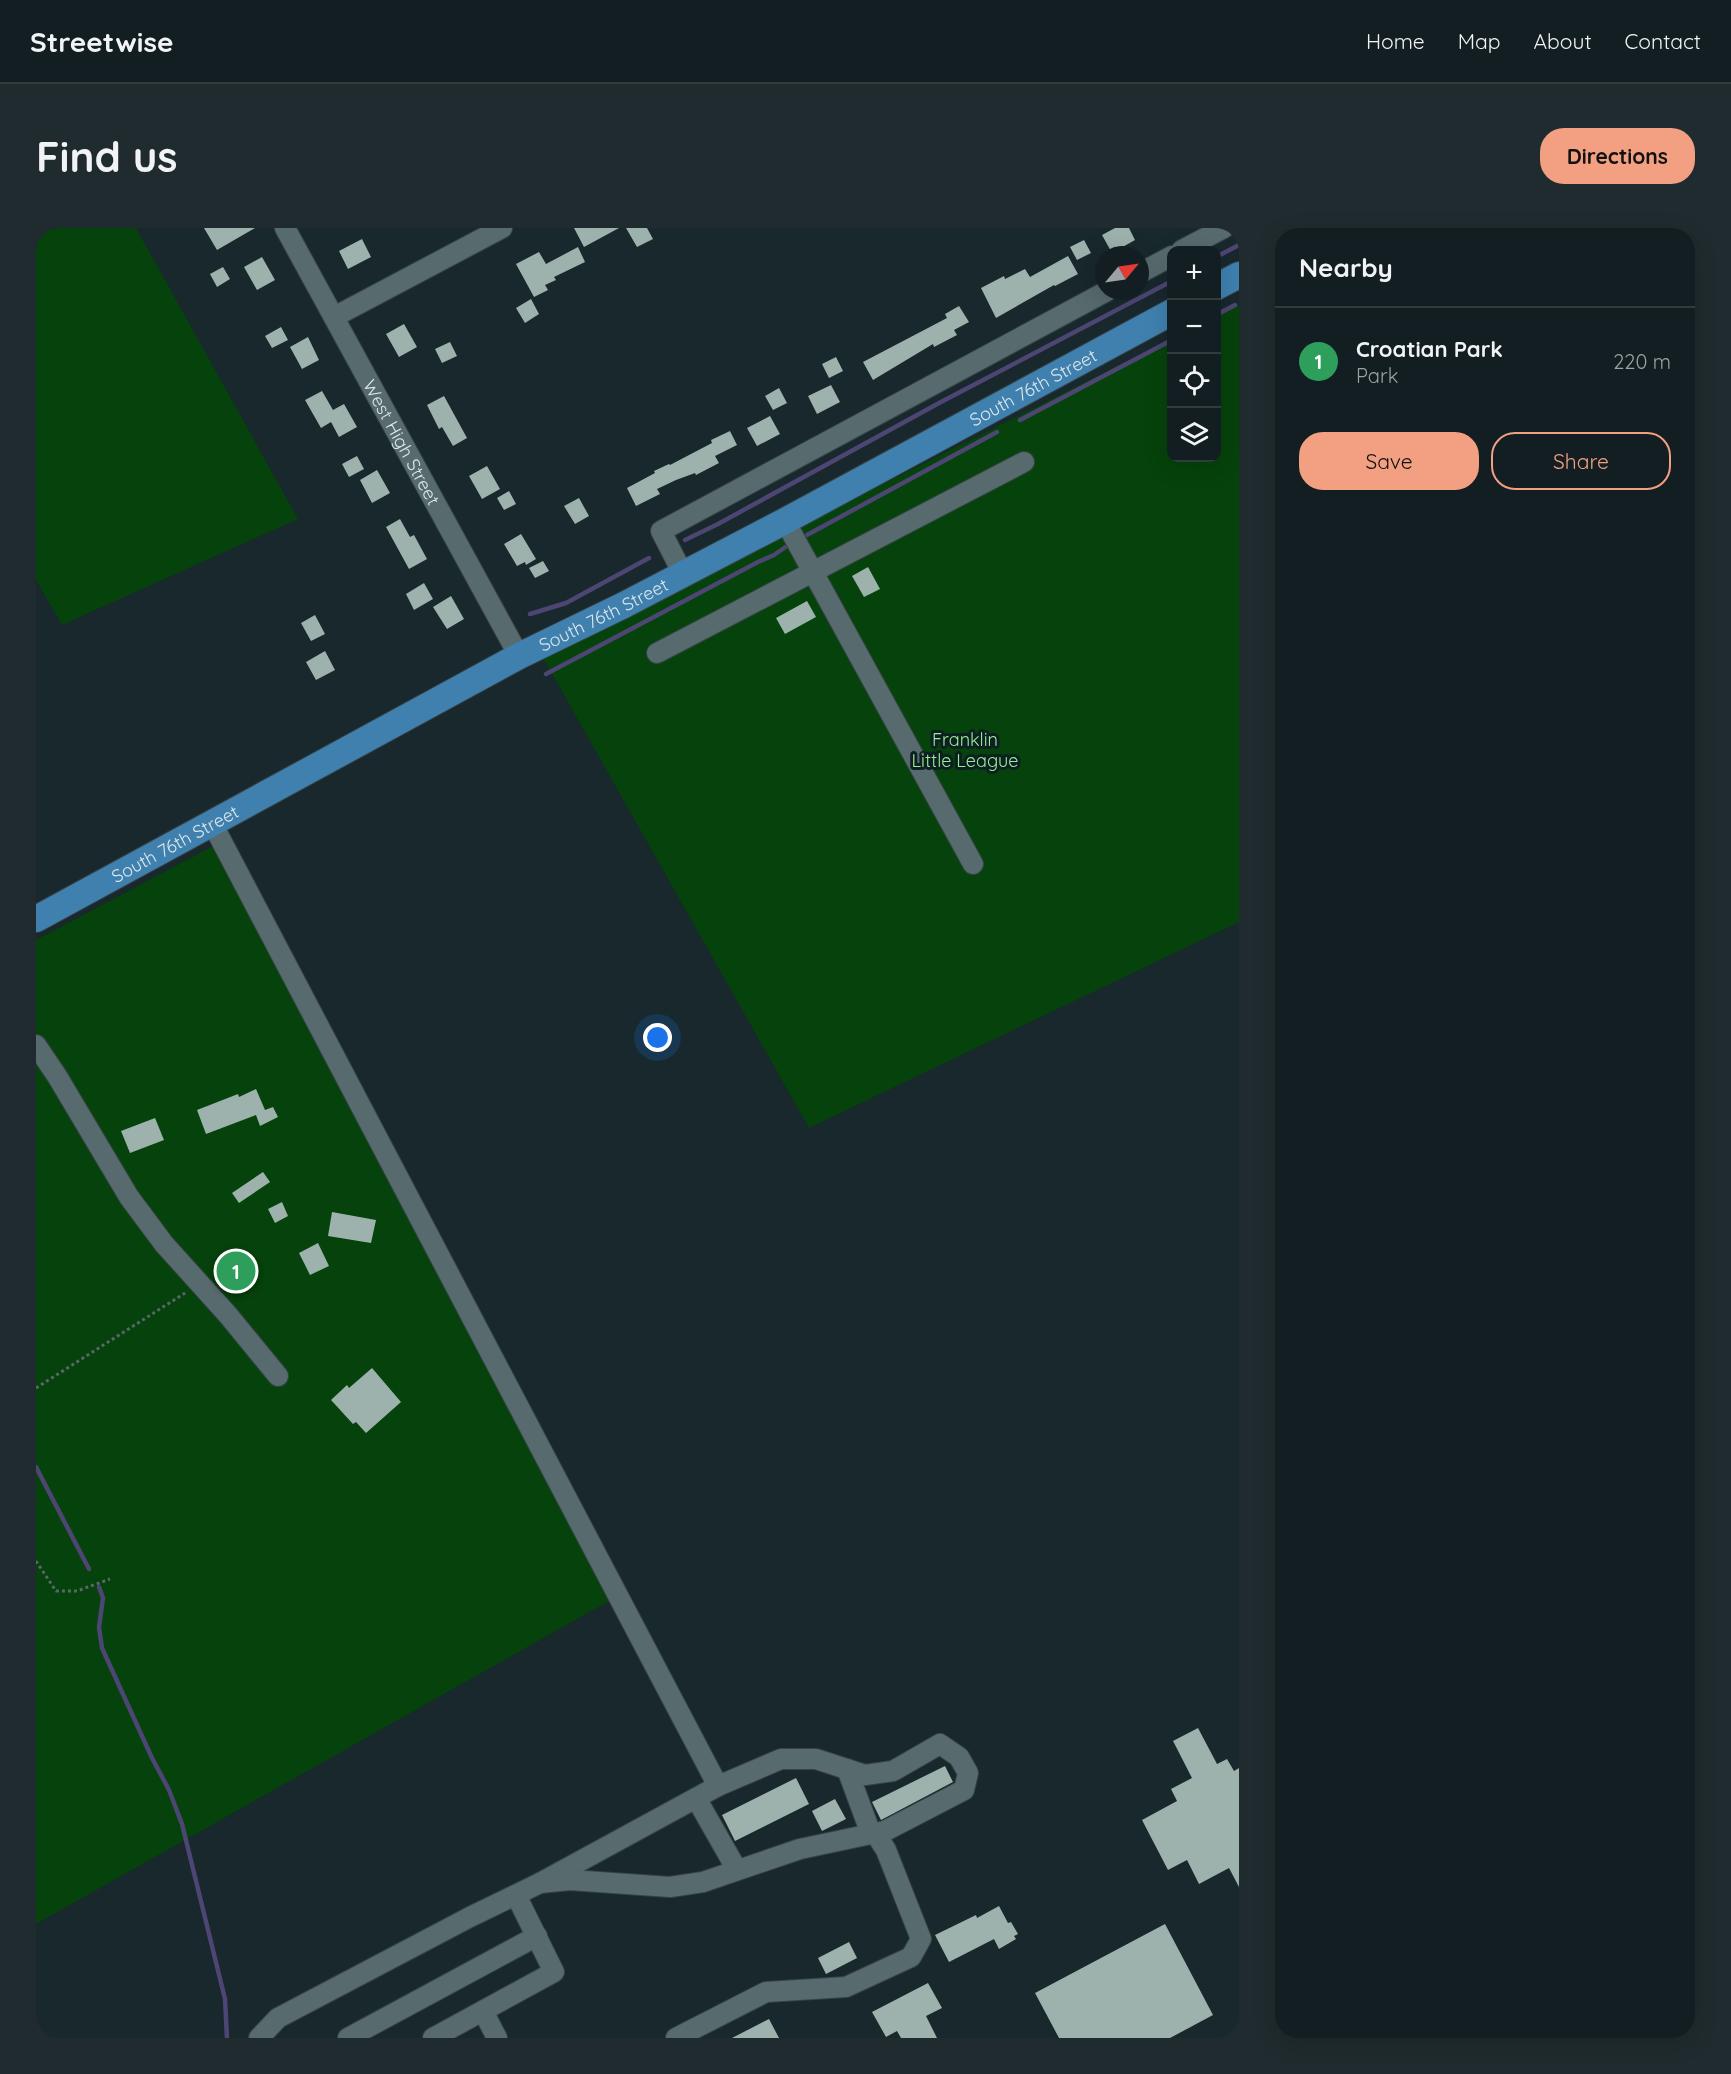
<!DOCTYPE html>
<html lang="en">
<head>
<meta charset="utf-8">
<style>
  :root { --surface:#121e21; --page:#1f2b2e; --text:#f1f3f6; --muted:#9ca2a5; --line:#313c3f; --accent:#f39f82 }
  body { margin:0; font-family:Quicksand,sans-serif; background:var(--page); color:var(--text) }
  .controls { position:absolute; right:18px; top:18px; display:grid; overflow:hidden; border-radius:12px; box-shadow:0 6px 24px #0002 }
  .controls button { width:54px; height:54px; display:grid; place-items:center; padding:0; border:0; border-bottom:2px solid var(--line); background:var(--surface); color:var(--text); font:30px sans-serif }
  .compass { position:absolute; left:1059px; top:18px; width:54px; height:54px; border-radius:50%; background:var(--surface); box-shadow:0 6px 24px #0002; rotate:61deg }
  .you { position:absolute; left:622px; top:810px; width:21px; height:21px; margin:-15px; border:4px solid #fff; border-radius:50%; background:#1a73e8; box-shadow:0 0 0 9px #1a73e833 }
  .badge { display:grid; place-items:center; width:39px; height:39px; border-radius:50%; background:var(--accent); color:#fff; font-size:20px; font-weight:700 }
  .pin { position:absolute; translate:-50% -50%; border:3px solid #fff; box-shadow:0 2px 6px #0006 }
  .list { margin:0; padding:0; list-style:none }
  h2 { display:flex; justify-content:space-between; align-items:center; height:78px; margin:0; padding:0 24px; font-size:26px }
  h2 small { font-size:20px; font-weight:400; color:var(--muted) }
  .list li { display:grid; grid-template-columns:39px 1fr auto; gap:18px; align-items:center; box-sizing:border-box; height:108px; padding:0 24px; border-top:2px solid var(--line) }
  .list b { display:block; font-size:22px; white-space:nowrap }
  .list p { margin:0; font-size:20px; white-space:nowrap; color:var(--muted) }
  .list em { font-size:20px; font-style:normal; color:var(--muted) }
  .actions { display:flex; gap:12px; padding:18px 24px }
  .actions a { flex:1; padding:14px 0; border:2px solid var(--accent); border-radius:24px; text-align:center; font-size:21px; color:var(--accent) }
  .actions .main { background:var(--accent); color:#111 }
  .icon { flex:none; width:33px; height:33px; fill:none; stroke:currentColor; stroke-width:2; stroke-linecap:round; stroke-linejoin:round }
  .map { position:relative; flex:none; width:1203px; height:1810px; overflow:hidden; border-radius:24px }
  header { display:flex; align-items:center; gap:36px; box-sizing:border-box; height:84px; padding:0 30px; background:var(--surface); border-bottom:2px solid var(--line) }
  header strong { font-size:28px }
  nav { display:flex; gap:33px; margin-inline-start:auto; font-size:21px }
  .intro { display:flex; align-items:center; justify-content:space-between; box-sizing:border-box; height:144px; padding:0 36px }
  h1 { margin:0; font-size:42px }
  .button { padding:15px 27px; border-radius:24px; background:var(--accent); color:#111; font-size:21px; font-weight:700 }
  main { display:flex; gap:36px; padding:0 36px }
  aside { flex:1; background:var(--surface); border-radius:24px; box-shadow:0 6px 24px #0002 }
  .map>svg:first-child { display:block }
</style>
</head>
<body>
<header>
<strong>Streetwise</strong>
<nav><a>Home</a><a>Map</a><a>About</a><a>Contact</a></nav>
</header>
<div class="intro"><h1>Find us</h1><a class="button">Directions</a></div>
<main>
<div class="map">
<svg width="1203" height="1810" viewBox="0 0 1203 1810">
  <rect width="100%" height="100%" fill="#18282c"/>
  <path fill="#06420b" d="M0,0h100l162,291 -236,106 -26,-45z
    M1203,77v617l-430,206 -267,-472 629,-317 1,119h44l1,-142z
    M179,617l394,756 -573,323v-984z"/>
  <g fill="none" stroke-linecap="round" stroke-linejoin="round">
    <path stroke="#4d4573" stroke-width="4.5" d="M1180,29l23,-12
      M1180,87l19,-10
      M984,192l152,-80
      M771,307l190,-103
      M649,312l33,-16 223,-122 231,-121
      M494,386l36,-11 83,-45
      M510,446l212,-112 16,-7 13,-9
      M0,1239l53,102
      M63,1359l4,11 -4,29 3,21 50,110 17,32 13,34 43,175 2,39"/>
  </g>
  <path fill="#9eb2ad" d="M168,0h51l-38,22z
    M538,0h45l-35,19z
    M590,0h21l6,11 -16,8z
    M1079,0h14l6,12 -23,13 -10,-18z
    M326,11l9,18 -23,12 -9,-18z
    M1048,12l7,13 -14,7 -7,-13z
    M542,19l7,15 -31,15 2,3 -11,5 3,5 -14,7 -18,-33 23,-12 7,12z
    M1032,28l10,18 -23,12 -1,-1 -58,33 -15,-30 23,-12 1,3 20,-10 5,8z
    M226,29l13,23 -18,10 -13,-23z
    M187,39l7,12 -13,8 -7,-13z
    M495,71l8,15 -14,9 -9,-15z
    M923,78l10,16 -15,8 3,5 -23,12 -1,-3 -60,36 -10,-18 84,-44 -2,-4z
    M368,96l13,23 -18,10 -13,-23z
    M245,99l7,13 -16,8 -7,-12z
    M272,109l11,23 -17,9 -12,-22z
    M414,114l7,14 -15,7 -7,-14z
    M800,129l7,14 -14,7 -7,-14z
    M795,157l9,17 -23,12 -9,-18z
    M743,160l8,15 -14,7 -8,-14z
    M286,163l11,19 11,-6 13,23 -18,10 -8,-15 -10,6 -16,-28z
    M408,168l23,42 -14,8 -11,-19 -3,2 -12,-24z
    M734,188l10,18 -23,12 -10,-18z
    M694,203l7,14 -22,11 4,7 -23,12 -1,-2 -19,7 -19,9 3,5 -24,12 -9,-18 28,-15 -1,-2 15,-7 1,1 42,-22 -1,-3z
    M321,228l7,13 -15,8 -7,-13z
    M451,238l13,23 -18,10 -13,-23z
    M341,242l13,23 -18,10 -12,-23z
    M473,263l7,13 -12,6 -7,-12z
    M543,270l10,18 -14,8 -11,-18z
    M364,291l10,18 4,-2 13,24 -18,10 -23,-42z
    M485,306l15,25 -10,6 -1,-3 -8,4 -13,-22z
    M507,333l6,10 -14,7 -6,-10z
    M832,339l12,22 -16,8 -12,-21z
    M388,355l9,16 -19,11 -8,-16z
    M415,368l13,23 -17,10 -14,-22z
    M771,373l9,16 -31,17 -9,-16z
    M279,387l10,19 -14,7 -10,-18z
    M289,423l10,19 -19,10 -10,-18z
    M220,861l9,21 8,-3 5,10 -18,9 -4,-11 -50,19 -9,-24 41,-16 1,3z
    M119,890l9,22 -34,13 -9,-22z
    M227,944l7,10 -31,21 -7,-10z
    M246,974l6,14 -13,7 -7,-14z
    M296,984l44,8 -5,23 -43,-7z
    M282,1015l11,23 -19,9 -11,-22z
    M336,1140l29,34 -35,31 -10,-11 -3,2 -22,-24 16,-15 2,3z
    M1162,1500l19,36 10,-5 7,12 5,-3v119l-10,-19 -30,16 -12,-24 -19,10 -26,-50 35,-19 -6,-12 21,-11 -19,-37z
    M909,1538l8,16 -72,38 -9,-18z
    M760,1550l13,26 -74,37 -13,-26z
    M799,1571l11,20 -24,12 -10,-20z
    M963,1678l9,17 3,-1 7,12 -4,2 2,3 -17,10 -5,-10 -45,23 -14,-27 41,-20 1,3z
    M1129,1696l48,91 -43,23h-111l-24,-45z
    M813,1714l8,16 -31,16 -8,-16z
    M892,1755l14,25 -16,8 11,22h-36l-4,-7 -11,6 -14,-25z
    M733,1791l10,19h-47z"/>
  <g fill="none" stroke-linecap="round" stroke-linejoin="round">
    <defs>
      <g id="minor">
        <path id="s1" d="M249,0l234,428"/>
        <path d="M1146,22l42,-22"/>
        <path d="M1104,45l32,-17"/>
        <path d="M298,89l168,-89"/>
        <path d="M749,293l188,343"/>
        <path d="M647,346l-22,-43 446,-240"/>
        <path d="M621,425l367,-191"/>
        <path d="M176,595l506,963 -178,97"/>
        <path d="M0,817l21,31 72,121 35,47 64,71 50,61"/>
        <path d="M811,1541l24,65"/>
        <path d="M660,1570l41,72"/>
        <path d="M447,1783l14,27"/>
        <path d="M223,1810l19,-20 192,-101 70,-34 30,-3 100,7 33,-5 97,-33 85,-18 79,-41 4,-17 -9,-16 -19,-13 -47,27 -28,4 -49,-16h-35l-63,27"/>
        <path d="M312,1810l189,-102"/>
        <path d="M397,1810l121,-66 -38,-77"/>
        <path d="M640,1810l90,-46 80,-5 65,-30 10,-18 -35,-89 -11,-17"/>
      </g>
      <g id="major">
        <path d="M1180,59l23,-12"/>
        <path id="s2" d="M0,691l483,-263 105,-51 161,-84 387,-209"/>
      </g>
    </defs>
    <use href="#minor" stroke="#374447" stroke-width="22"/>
    <use href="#major" stroke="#374447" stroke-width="28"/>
    <path stroke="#58676a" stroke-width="3" stroke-dasharray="3 3" stroke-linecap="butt" d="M0,1160l149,-95
      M0,1333l20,30h21l33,-12"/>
    <use href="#minor" stroke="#576a6e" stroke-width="20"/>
    <use href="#major" stroke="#3f80af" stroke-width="26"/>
  </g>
  <g text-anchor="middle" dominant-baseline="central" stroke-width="6" stroke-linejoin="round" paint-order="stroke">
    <g font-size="18" fill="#dce7e9" stroke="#0e1f22">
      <text stroke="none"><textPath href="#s2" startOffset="1130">South 76th Street</textPath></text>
      <text stroke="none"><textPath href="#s1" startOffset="244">West High Street</textPath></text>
      <text stroke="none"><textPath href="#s2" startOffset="644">South 76th Street</textPath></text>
      <text stroke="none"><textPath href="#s2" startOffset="158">South 76th Street</textPath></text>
    </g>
    <g font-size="18" fill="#98ee96" stroke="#0e1f22">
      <text x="929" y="511">Franklin<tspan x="929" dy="21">Little League</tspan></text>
    </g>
  </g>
</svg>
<div class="controls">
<button>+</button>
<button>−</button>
<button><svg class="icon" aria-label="locate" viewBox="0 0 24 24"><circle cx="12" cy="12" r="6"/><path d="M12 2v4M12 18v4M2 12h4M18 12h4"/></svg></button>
<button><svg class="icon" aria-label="layers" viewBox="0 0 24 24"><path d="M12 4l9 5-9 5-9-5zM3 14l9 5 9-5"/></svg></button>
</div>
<svg class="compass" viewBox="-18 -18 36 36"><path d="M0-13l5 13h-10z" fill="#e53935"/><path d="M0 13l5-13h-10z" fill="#9ca2a5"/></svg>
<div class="you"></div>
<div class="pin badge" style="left:200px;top:1043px;background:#2e9e5b">1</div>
</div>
<aside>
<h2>Nearby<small></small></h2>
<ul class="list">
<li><span class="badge" style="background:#2e9e5b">1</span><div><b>Croatian Park</b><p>Park</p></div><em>220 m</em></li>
</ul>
<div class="actions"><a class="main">Save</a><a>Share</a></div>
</aside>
</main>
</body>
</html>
